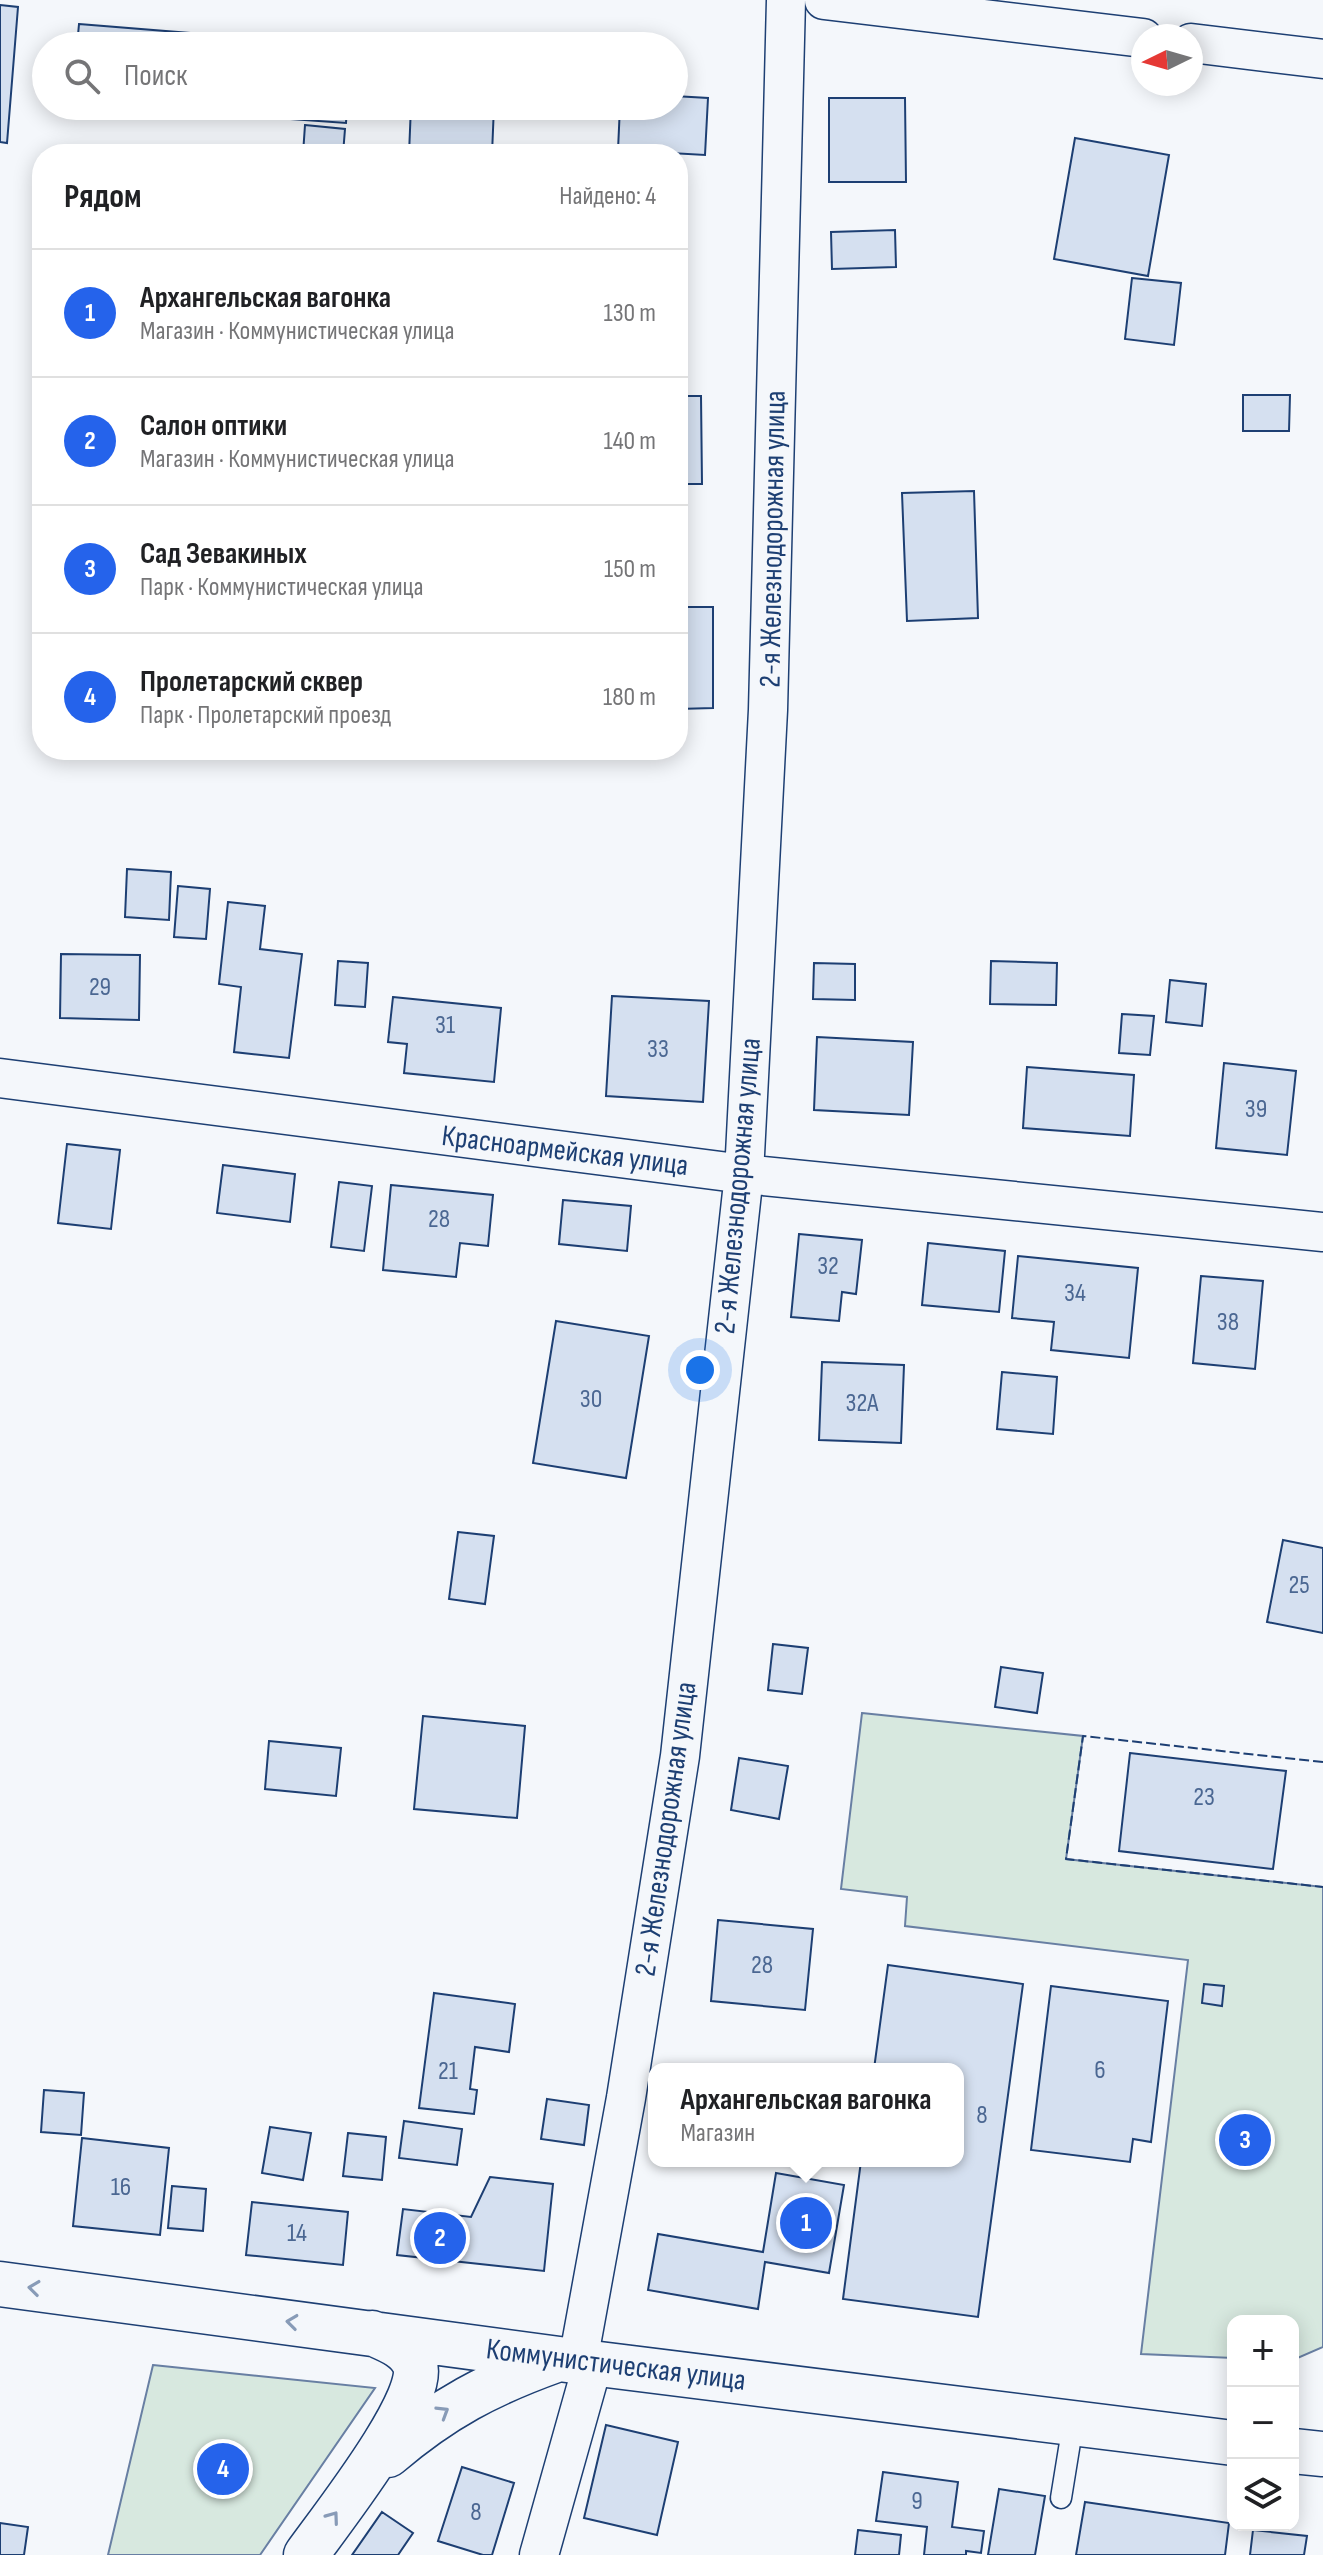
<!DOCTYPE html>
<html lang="ru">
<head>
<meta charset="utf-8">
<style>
  :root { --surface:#fff; --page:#f2f2f2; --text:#202124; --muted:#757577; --line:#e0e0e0; --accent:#2563eb }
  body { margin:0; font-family:"Sofia Sans Condensed",sans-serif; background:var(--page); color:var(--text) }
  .controls { position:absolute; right:24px; bottom:24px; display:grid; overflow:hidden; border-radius:16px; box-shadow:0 4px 20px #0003 }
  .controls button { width:72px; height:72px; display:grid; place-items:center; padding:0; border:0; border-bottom:2px solid var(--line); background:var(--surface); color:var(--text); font:40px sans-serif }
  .compass { position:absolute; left:1131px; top:24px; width:72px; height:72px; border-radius:50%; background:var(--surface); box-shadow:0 4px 20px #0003; rotate:265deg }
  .you { position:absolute; left:700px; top:1370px; width:28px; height:28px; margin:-20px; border:6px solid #fff; border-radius:50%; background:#1a73e8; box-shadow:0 0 0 12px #1a73e833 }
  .badge { display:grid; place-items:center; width:52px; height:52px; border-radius:50%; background:var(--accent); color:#fff; font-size:26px; font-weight:700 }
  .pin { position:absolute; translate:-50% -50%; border:4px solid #fff; box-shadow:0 2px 8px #0006 }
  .popup { position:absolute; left:648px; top:2063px; width:316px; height:104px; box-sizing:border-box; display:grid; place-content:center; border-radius:16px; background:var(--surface); filter:drop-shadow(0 2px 6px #0005); font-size:26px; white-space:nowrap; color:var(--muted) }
  .popup b { font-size:30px; color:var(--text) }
  .popup::after { content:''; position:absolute; left:50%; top:100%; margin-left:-16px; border:16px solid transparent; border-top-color:var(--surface) }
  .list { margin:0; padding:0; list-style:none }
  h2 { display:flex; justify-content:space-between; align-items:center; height:104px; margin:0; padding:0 32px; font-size:34px }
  h2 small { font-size:26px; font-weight:400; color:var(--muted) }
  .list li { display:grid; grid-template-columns:52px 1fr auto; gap:24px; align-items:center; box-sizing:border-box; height:128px; padding:0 32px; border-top:2px solid var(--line) }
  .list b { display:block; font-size:30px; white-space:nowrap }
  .list p { margin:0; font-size:26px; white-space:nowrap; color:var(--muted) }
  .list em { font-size:26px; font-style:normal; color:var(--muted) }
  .icon { flex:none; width:44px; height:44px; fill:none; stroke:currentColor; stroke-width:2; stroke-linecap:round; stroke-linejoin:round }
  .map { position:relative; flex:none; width:1323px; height:2555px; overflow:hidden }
  .search { position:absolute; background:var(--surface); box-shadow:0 4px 20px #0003; left:32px; top:32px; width:656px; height:88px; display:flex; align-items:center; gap:20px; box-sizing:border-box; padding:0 28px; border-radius:44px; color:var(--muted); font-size:30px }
  .panel { position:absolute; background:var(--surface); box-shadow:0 4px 20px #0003; left:32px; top:144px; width:656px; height:616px; border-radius:32px }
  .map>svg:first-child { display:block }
</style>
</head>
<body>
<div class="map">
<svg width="1323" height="2555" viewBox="0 0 1323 2555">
  <rect width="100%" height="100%" fill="#f4f7fb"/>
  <path fill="#d7e8df" stroke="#687fa3" stroke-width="2" d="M862,1713l221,23 -17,123 257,28v460l-30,13v-39h-60v37l-92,-4 47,-394 -283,-34 2,-29 -66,-8z
    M153,2365l222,23 -115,167h-152z"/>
  <path fill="#d5e0f0" stroke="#1d3f73" stroke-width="2" d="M0,5l18,2 -11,136 -7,-1z
    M79,24l123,10 -1,12h-124z
    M674,96l34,2 -3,57 -87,-5 2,-44h54z
    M829,98h76l1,84h-77z
    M264,106h83l-1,17 -83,-6z
    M411,106h83l-2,48h-83z
    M305,125l40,4 -2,25h-40z
    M1075,138l94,17 -21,121 -94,-17z
    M895,230l1,37 -64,2 -1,-37z
    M1132,278l49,5 -7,62 -49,-6z
    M1243,395h47l-1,36h-46z
    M678,396h23l1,88h-24z
    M974,491l4,127 -71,3 -5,-128z
    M678,607h35v101l-35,1z
    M127,869l44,3 -2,48 -44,-3z
    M178,886l32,3 -4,50 -32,-2z
    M228,902l37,4 -5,43 42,5 -13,104 -55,-6 7,-65 -22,-3z
    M61,954l79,1 -1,65 -79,-2z
    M338,961l30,2 -3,44 -30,-2z
    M991,961l66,2 -1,42 -66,-1z
    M814,963l41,1v36l-42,-1z
    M1170,980l36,4 -4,42 -36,-4z
    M612,996l97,5 -6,101 -97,-6z
    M393,997l108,11 -7,74 -90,-9 3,-29 -19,-2z
    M1122,1014l32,2 -4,39 -31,-2z
    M817,1037l96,5 -4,73 -95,-5z
    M1224,1063l72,8 -9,84 -71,-7z
    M1027,1067l107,8 -4,61 -107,-8z
    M67,1144l53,6 -9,79 -53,-6z
    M223,1165l72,9 -5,48 -73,-9z
    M339,1182l33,4 -8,65 -33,-4z
    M391,1185l102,10 -5,51 -28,-3 -4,34 -73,-7z
    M563,1200l68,6 -4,45 -68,-7z
    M799,1234l63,6 -6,54 -14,-2 -3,29 -48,-4z
    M928,1243l77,8 -6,61 -77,-7z
    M1018,1256l120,12 -9,90 -78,-8 3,-28 -42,-4z
    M1201,1276l62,5 -8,88 -62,-6z
    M556,1321l93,15 -23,142 -93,-15z
    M822,1362l82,3 -3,78 -82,-3z
    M1002,1372l55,5 -4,57 -56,-5z
    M458,1532l36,4 -9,68 -36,-5z
    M1283,1540l40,8v85l-56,-11z
    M773,1644l35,4 -6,46 -34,-4z
    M1001,1667l42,6 -6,40 -42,-6z
    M423,1716l102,10 -8,92 -103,-9z
    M269,1741l72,7 -5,48 -71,-7z
    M1130,1753l156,18 -13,98 -154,-18z
    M739,1758l49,8 -9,53 -48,-9z
    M718,1920l95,9 -8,81 -94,-9z
    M888,1965l135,19 -45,333 -135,-18 18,-138h97v-92h-84z
    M1204,1984l20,2 -2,20 -20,-3z
    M1051,1986l117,15 -17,141 -18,-3 -3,23 -99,-12z
    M434,1993l81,11 -6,48 -34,-5 -5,42 7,1 -3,24 -55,-6z
    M44,2090l40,3 -3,42 -40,-3z
    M547,2099l42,6 -5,40 -43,-6z
    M404,2121l58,8 -5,36 -58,-7z
    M270,2127l41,6 -8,47 -41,-7z
    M348,2133l38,4 -4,43 -39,-4z
    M82,2138l87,10 -9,87 -87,-9z
    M776,2173l68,12 -15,88 -64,-11 -7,47 -110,-19 10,-56 105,18z
    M490,2177l63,7 -9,87 -147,-16 6,-46 68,8z
    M172,2186l34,3 -3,42 -35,-3z
    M252,2202l96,10 -5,53 -97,-10z
    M606,2425l72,17 -21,93 -73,-17z
    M462,2467l52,16 -22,72h-9l-45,-14z
    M883,2472l75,10 -6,45 32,4 -3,22 -15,-2v4h-42l3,-28 -51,-6z
    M999,2489l46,7 -10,59h-47z
    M1085,2502l144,21 -4,32h-149z
    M382,2512l31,21 -15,22h-46z
    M0,2523l28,4 -4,28h-24z
    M858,2530l43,5 -2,20h-44z
    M1253,2530l54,6 -3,19h-54z"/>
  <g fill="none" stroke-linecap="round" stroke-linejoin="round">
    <defs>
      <path id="service" d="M1061,2498l12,-74"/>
      <path id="minor" d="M824,0l319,38
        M1191,43l132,16
        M0,1078l744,96 579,58
        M578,2361l48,-263 54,-342 64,-582 24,-464 18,-710
        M539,2555l54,-192"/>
      <path id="secondary" d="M0,2284l559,75 674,84
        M1293,2451l30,3
        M388,2455c55,-47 101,-71 168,-95
        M306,2555c22,-31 121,-156 109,-190 -7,-18 -27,-25 -43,-32"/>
    </defs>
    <use href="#service" stroke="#1d3f73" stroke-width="23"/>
    <use href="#minor" stroke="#1d3f73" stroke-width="41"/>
    <use href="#secondary" stroke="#1d3f73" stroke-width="47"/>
    <use href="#service" stroke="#f4f7fb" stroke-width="20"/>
    <use href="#minor" stroke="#f4f7fb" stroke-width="38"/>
    <use href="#secondary" stroke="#f4f7fb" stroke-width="44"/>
    <path stroke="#1d3f73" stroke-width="2" stroke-dasharray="10 4" stroke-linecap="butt" d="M1323,1762l-240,-26 -17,123 257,28"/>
  </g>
  <defs><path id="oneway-chevron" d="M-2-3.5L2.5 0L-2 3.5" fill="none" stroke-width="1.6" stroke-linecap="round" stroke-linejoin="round" transform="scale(2)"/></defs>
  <g stroke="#889bb7">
    <use href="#oneway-chevron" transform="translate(34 2288) rotate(-173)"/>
    <use href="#oneway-chevron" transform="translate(292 2322) rotate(-173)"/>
    <use href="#oneway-chevron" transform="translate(443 2412) rotate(-32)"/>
    <use href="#oneway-chevron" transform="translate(333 2517) rotate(-54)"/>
  </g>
  <g text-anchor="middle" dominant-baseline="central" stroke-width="6" stroke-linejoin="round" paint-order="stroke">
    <g font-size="26" fill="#4b6792">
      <text x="100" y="987">29</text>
      <text x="445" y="1025">31</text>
      <text x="658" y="1049">33</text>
      <text x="1256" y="1109">39</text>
      <text x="439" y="1219">28</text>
      <text x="828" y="1266">32</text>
      <text x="1075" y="1293">34</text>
      <text x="1228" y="1322">38</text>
      <text x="591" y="1399">30</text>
      <text x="862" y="1403">32А</text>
      <text x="1299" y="1585">25</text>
      <text x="1204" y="1797">23</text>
      <text x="762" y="1965">28</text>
      <text x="1100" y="2070">6</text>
      <text x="448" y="2071">21</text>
      <text x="982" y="2115">8</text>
      <text x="121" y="2187">16</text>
      <text x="297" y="2233">14</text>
      <text x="917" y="2501">9</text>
      <text x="476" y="2512">8</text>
    </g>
    <g font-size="30" fill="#1d3f73" stroke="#f4f7fb">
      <text transform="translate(773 539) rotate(-89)">2-я Железнодорожная улица</text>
      <text transform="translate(565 1151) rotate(7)">Красноармейская улица</text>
      <text transform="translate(738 1186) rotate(-85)">2-я Железнодорожная улица</text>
      <text transform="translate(666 1829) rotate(-82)">2-я Железнодорожная улица</text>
      <text transform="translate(616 2365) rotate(7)">Коммунистическая улица</text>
    </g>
  </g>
</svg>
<div class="controls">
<button>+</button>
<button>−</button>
<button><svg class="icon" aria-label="layers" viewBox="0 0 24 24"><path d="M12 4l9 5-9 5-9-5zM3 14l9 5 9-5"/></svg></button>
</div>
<svg class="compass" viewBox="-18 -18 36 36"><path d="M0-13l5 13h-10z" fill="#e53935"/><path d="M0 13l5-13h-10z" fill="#757577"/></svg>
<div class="you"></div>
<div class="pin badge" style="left:806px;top:2223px">1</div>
<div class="popup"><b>Архангельская вагонка</b>Магазин</div>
<div class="pin badge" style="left:440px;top:2238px">2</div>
<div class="pin badge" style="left:1245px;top:2140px">3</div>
<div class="pin badge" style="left:223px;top:2469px">4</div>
<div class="search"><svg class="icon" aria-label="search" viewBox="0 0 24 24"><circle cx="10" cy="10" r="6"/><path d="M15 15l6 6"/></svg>Поиск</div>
<section class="panel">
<h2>Рядом<small>Найдено: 4</small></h2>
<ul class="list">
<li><span class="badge">1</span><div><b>Архангельская вагонка</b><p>Магазин · Коммунистическая улица</p></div><em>130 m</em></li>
<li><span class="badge">2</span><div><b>Салон оптики</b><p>Магазин · Коммунистическая улица</p></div><em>140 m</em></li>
<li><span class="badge">3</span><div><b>Сад Зевакиных</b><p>Парк · Коммунистическая улица</p></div><em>150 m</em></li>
<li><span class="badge">4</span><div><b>Пролетарский сквер</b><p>Парк · Пролетарский проезд</p></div><em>180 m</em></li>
</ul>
</section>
</div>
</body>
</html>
